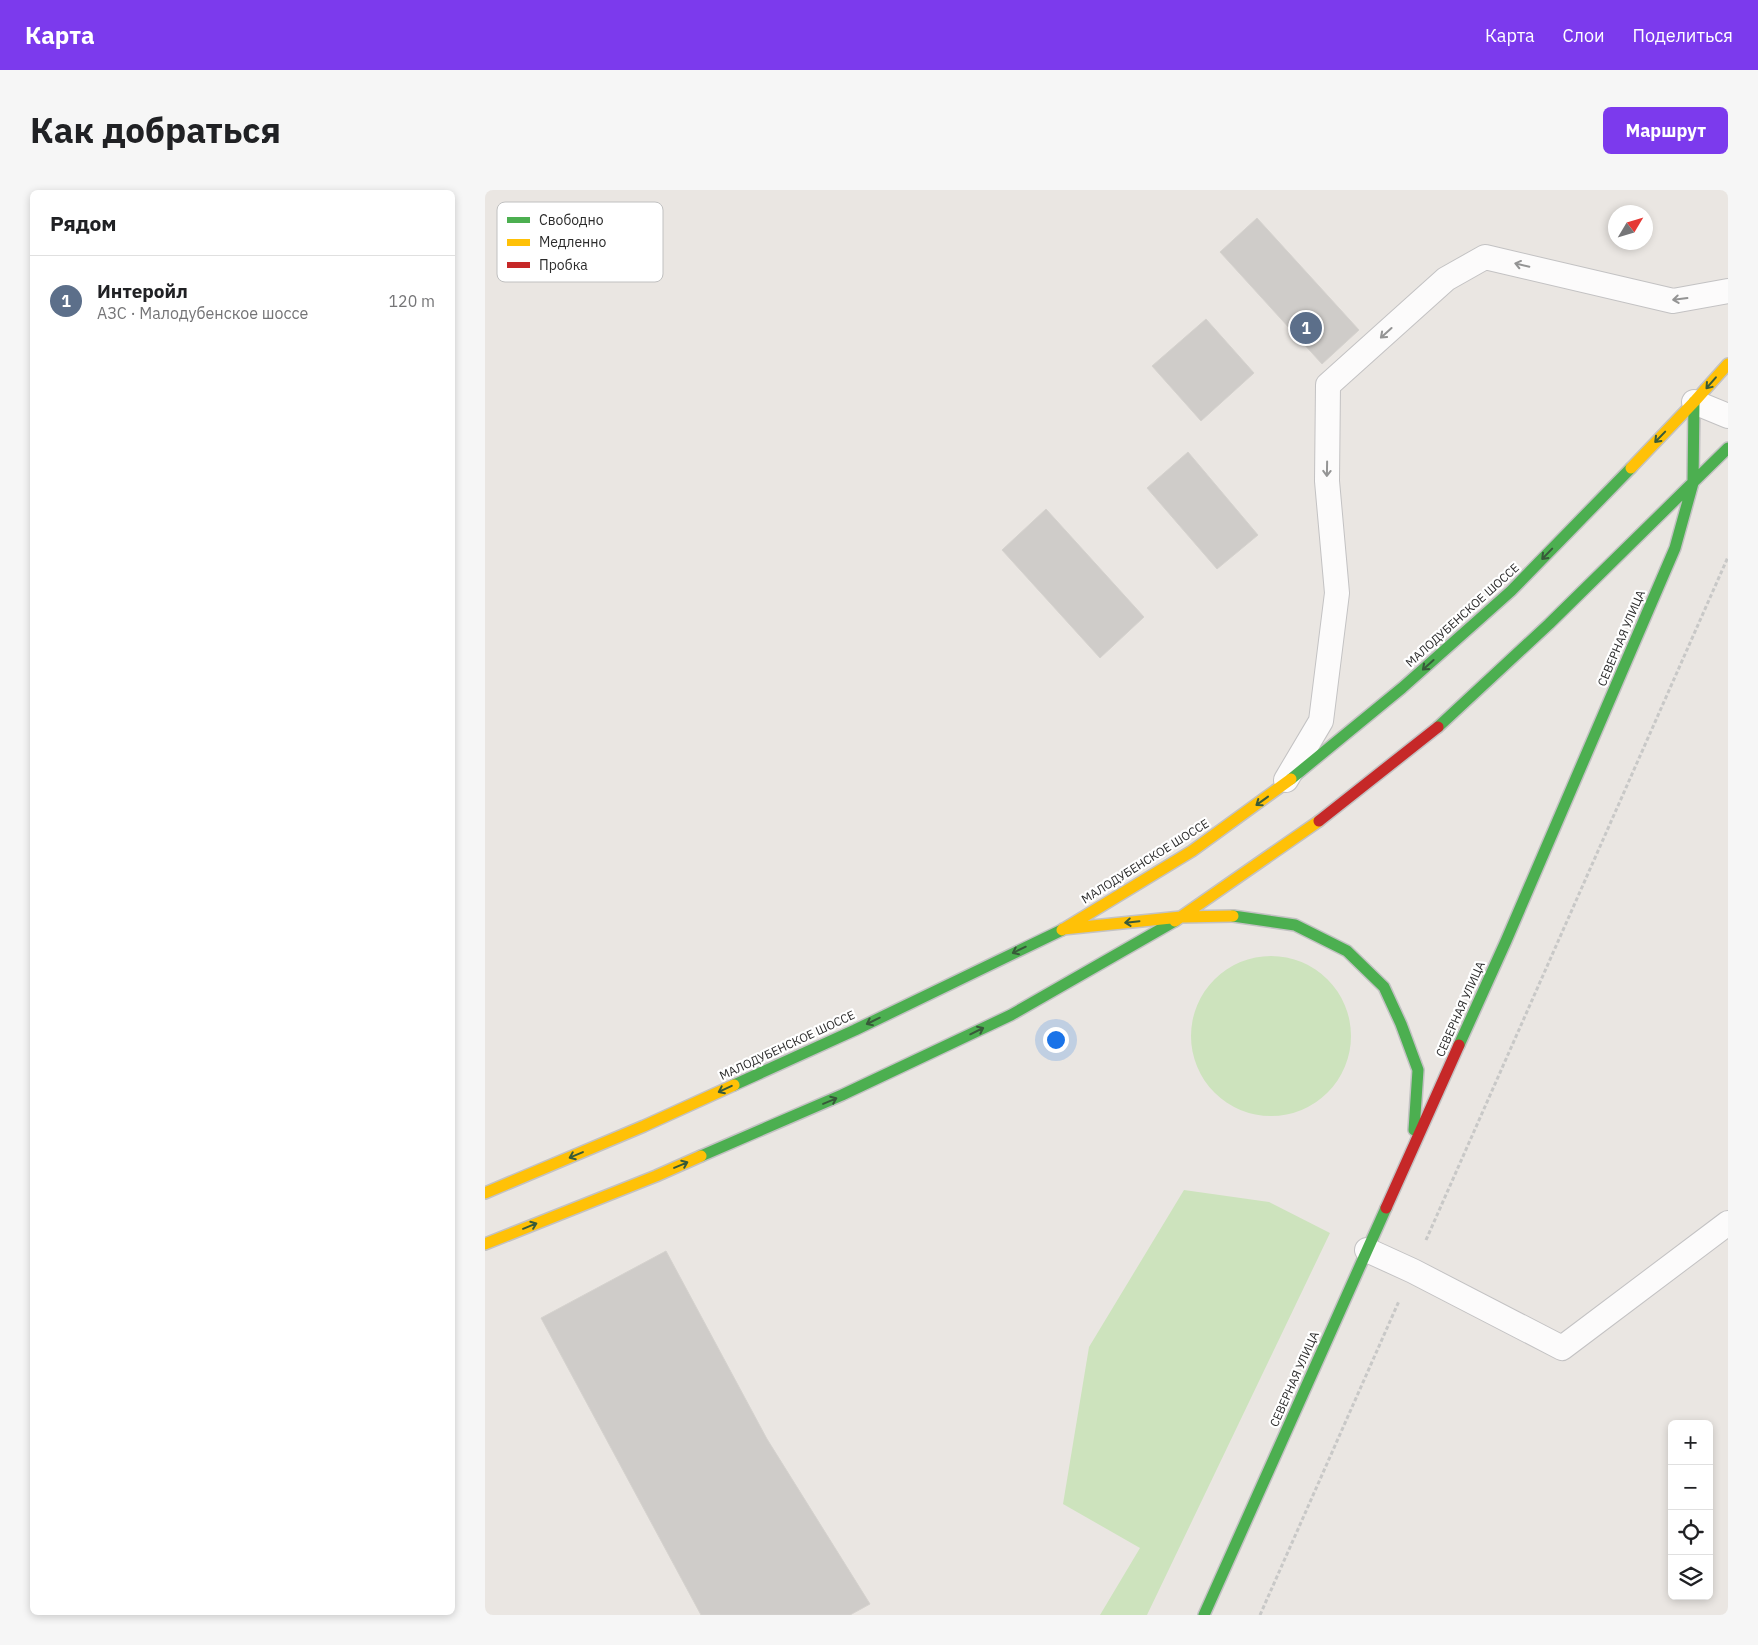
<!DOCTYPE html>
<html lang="ru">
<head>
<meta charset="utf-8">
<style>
  :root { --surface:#fff; --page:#f6f6f6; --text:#202124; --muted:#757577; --line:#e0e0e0; --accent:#7c3aed }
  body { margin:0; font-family:"IBM Plex Sans",sans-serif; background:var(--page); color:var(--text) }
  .controls { position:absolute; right:15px; bottom:15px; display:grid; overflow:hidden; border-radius:8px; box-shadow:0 2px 8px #0003 }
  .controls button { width:45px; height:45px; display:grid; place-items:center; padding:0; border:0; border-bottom:1px solid var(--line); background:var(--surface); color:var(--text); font:25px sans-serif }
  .compass { position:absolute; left:1123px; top:15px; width:45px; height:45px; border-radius:50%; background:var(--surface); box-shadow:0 2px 8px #0003; rotate:52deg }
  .you { position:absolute; left:570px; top:849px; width:18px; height:18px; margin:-12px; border:4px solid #fff; border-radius:50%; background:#1a73e8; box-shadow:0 0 0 8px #1a73e833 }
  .badge { display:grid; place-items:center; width:32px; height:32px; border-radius:50%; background:var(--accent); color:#fff; font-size:16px; font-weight:700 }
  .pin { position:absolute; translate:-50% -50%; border:2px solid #fff; box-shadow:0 1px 5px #0006 }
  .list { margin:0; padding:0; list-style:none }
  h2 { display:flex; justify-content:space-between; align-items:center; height:65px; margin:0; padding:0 20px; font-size:21px }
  h2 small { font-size:16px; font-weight:400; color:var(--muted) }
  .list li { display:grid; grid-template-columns:32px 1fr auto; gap:15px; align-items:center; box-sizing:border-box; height:90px; padding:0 20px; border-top:1px solid var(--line) }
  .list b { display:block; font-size:19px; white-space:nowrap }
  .list p { margin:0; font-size:16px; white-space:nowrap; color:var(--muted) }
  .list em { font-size:16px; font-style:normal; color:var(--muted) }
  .icon { flex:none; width:28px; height:28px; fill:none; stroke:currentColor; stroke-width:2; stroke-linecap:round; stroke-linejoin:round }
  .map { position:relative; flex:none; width:1243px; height:1425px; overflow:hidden; border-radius:8px }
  header { display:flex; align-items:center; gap:30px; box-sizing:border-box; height:70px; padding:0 25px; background:var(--accent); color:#fff }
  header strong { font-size:24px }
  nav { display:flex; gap:28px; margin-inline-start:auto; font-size:18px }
  .intro { display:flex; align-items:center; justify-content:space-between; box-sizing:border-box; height:120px; padding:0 30px }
  h1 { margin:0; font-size:35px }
  .button { padding:12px 22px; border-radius:8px; background:var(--accent); color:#fff; font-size:18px; font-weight:700 }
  main { display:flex; gap:30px; padding:0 30px }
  aside { flex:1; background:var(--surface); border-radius:8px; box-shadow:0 2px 8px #0003 }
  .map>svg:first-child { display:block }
</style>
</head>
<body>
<header>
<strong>Карта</strong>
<nav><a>Карта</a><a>Слои</a><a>Поделиться</a></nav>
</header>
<div class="intro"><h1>Как добраться</h1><a class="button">Маршрут</a></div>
<main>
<aside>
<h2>Рядом<small></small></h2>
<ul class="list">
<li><span class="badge" style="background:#5c6f8a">1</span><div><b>Интеройл</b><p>АЗС · Малодубенское шоссе</p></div><em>120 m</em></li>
</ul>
</aside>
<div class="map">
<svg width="1243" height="1425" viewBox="0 0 1243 1425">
  <rect width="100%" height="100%" fill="#eae6e2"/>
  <path fill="#cde3bd" d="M706 846a80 80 0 1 1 160 0a80 80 0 1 1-160 0Z
    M699,1000l85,12 61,31 -183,382h-47l40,-67 -77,-44 26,-157z"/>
  <path fill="#cfccc9" stroke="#d5d2ce" d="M772,28l102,112 -37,34 -102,-112z
    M721,129l48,54 -53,48 -49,-55z
    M703,262l70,83 -41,34 -70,-81z
    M561,319l98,108 -44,41 -98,-108z
    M181,1061l101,188 103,165 -20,11h-149l-160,-297z"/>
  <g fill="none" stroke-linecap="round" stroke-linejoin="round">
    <defs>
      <path id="lane" d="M1209,212l34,14
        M801,590l35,-59 16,-128 -10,-112 1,-96 118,-106 39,-22 188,44 55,-10
        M882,1060l46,21 149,77 166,-125"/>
      <path id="fast" d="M953,537l111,-103 179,-176
        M806,589l111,-91 109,-97 120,-123
        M748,726l62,9 52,26 37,36 17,37 17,46 -4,60
        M974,855l47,-104 169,-393 18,-65 1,-81
        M249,895l121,-55 207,-100
        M216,966l141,-61 169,-80 164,-94
        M719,1425l182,-407"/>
      <path id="slow" d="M1146,278l63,-66 34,-38
        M690,731l144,-100
        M578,739l118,-12 52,-1
        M577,740l130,-79 99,-72
        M0,1003l159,-67 90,-41
        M0,1054l171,-68 45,-20"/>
      <path id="jam" d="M834,631l119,-94
        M901,1018l73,-163"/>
    </defs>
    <use href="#lane" stroke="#c3c2c3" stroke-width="26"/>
    <use href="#fast" stroke="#c3c2c3" stroke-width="14"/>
    <use href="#slow" stroke="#c3c2c3" stroke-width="14"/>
    <use href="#jam" stroke="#c3c2c3" stroke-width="14"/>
    <path stroke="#c8c8c7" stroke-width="3" stroke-dasharray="4 2.5" stroke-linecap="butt" d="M941,1050l302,-683
      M775,1425l139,-314"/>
    <use href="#lane" stroke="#fcfbfb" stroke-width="24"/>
    <use href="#fast" stroke="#4caf50" stroke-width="11"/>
    <use href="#slow" stroke="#ffc107" stroke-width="11"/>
    <use href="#jam" stroke="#c62828" stroke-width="11"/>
  </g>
  <defs><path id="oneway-shaft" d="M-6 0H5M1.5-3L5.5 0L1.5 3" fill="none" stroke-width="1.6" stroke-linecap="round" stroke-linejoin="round" transform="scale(1.25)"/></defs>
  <g stroke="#949494">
    <use href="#oneway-shaft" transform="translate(1037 75) rotate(-167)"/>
    <use href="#oneway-shaft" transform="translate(1195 109) rotate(173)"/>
    <use href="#oneway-shaft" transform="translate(901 143) rotate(138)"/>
    <use href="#oneway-shaft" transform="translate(842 279) rotate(91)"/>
  </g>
  <g stroke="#375a39">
    <use href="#oneway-shaft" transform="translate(1226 193) rotate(131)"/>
    <use href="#oneway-shaft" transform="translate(1175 247) rotate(134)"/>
    <use href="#oneway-shaft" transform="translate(1062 364) rotate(134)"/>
    <use href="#oneway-shaft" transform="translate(943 475) rotate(138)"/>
    <use href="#oneway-shaft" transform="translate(777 611) rotate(144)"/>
    <use href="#oneway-shaft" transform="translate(647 732) rotate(174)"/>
    <use href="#oneway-shaft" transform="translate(534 760) rotate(154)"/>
    <use href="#oneway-shaft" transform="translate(388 831) rotate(154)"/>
    <use href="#oneway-shaft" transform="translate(492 841) rotate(-26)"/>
    <use href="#oneway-shaft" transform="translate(240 899) rotate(155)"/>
    <use href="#oneway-shaft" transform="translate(345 911) rotate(-23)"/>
    <use href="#oneway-shaft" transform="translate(91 965) rotate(157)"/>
    <use href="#oneway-shaft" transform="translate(196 975) rotate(-23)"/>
    <use href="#oneway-shaft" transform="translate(45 1036) rotate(-22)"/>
  </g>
  <g text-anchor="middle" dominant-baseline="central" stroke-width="4.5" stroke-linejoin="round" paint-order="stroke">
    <g font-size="12" fill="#2c2c2c" stroke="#fff">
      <text transform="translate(977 425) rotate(-42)">МАЛОДУБЕНСКОЕ ШОССЕ</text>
      <text transform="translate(1136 448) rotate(-67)">СЕВЕРНАЯ УЛИЦА</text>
      <text transform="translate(660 671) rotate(-32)">МАЛОДУБЕНСКОЕ ШОССЕ</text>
      <text transform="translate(975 819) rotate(-66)">СЕВЕРНАЯ УЛИЦА</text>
      <text transform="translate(302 855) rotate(-25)">МАЛОДУБЕНСКОЕ ШОССЕ</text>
      <text transform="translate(809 1189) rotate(-66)">СЕВЕРНАЯ УЛИЦА</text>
    </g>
  </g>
  <rect x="12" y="12" width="166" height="80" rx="8" fill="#fff" stroke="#c0c0c0" stroke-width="1"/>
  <rect x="22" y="27" width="23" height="6" fill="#4caf50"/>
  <rect x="22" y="49" width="23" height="7" fill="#ffc107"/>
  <rect x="22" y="72" width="23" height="6" fill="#c62828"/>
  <g font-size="14" fill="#2c2c2c">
    <text x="54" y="35">Свободно</text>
    <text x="54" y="57">Медленно</text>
    <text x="54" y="80">Пробка</text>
  </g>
</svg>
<div class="controls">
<button>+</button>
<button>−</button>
<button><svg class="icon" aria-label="locate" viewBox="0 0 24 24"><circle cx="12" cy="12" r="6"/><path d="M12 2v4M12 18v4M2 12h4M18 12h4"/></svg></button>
<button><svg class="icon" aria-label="layers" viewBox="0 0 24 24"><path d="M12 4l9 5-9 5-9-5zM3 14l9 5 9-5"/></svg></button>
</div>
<svg class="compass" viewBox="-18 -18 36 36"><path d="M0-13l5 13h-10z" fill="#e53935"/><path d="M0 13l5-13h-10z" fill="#757577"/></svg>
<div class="you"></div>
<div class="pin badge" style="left:821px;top:138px;background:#5c6f8a">1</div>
</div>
</main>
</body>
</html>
